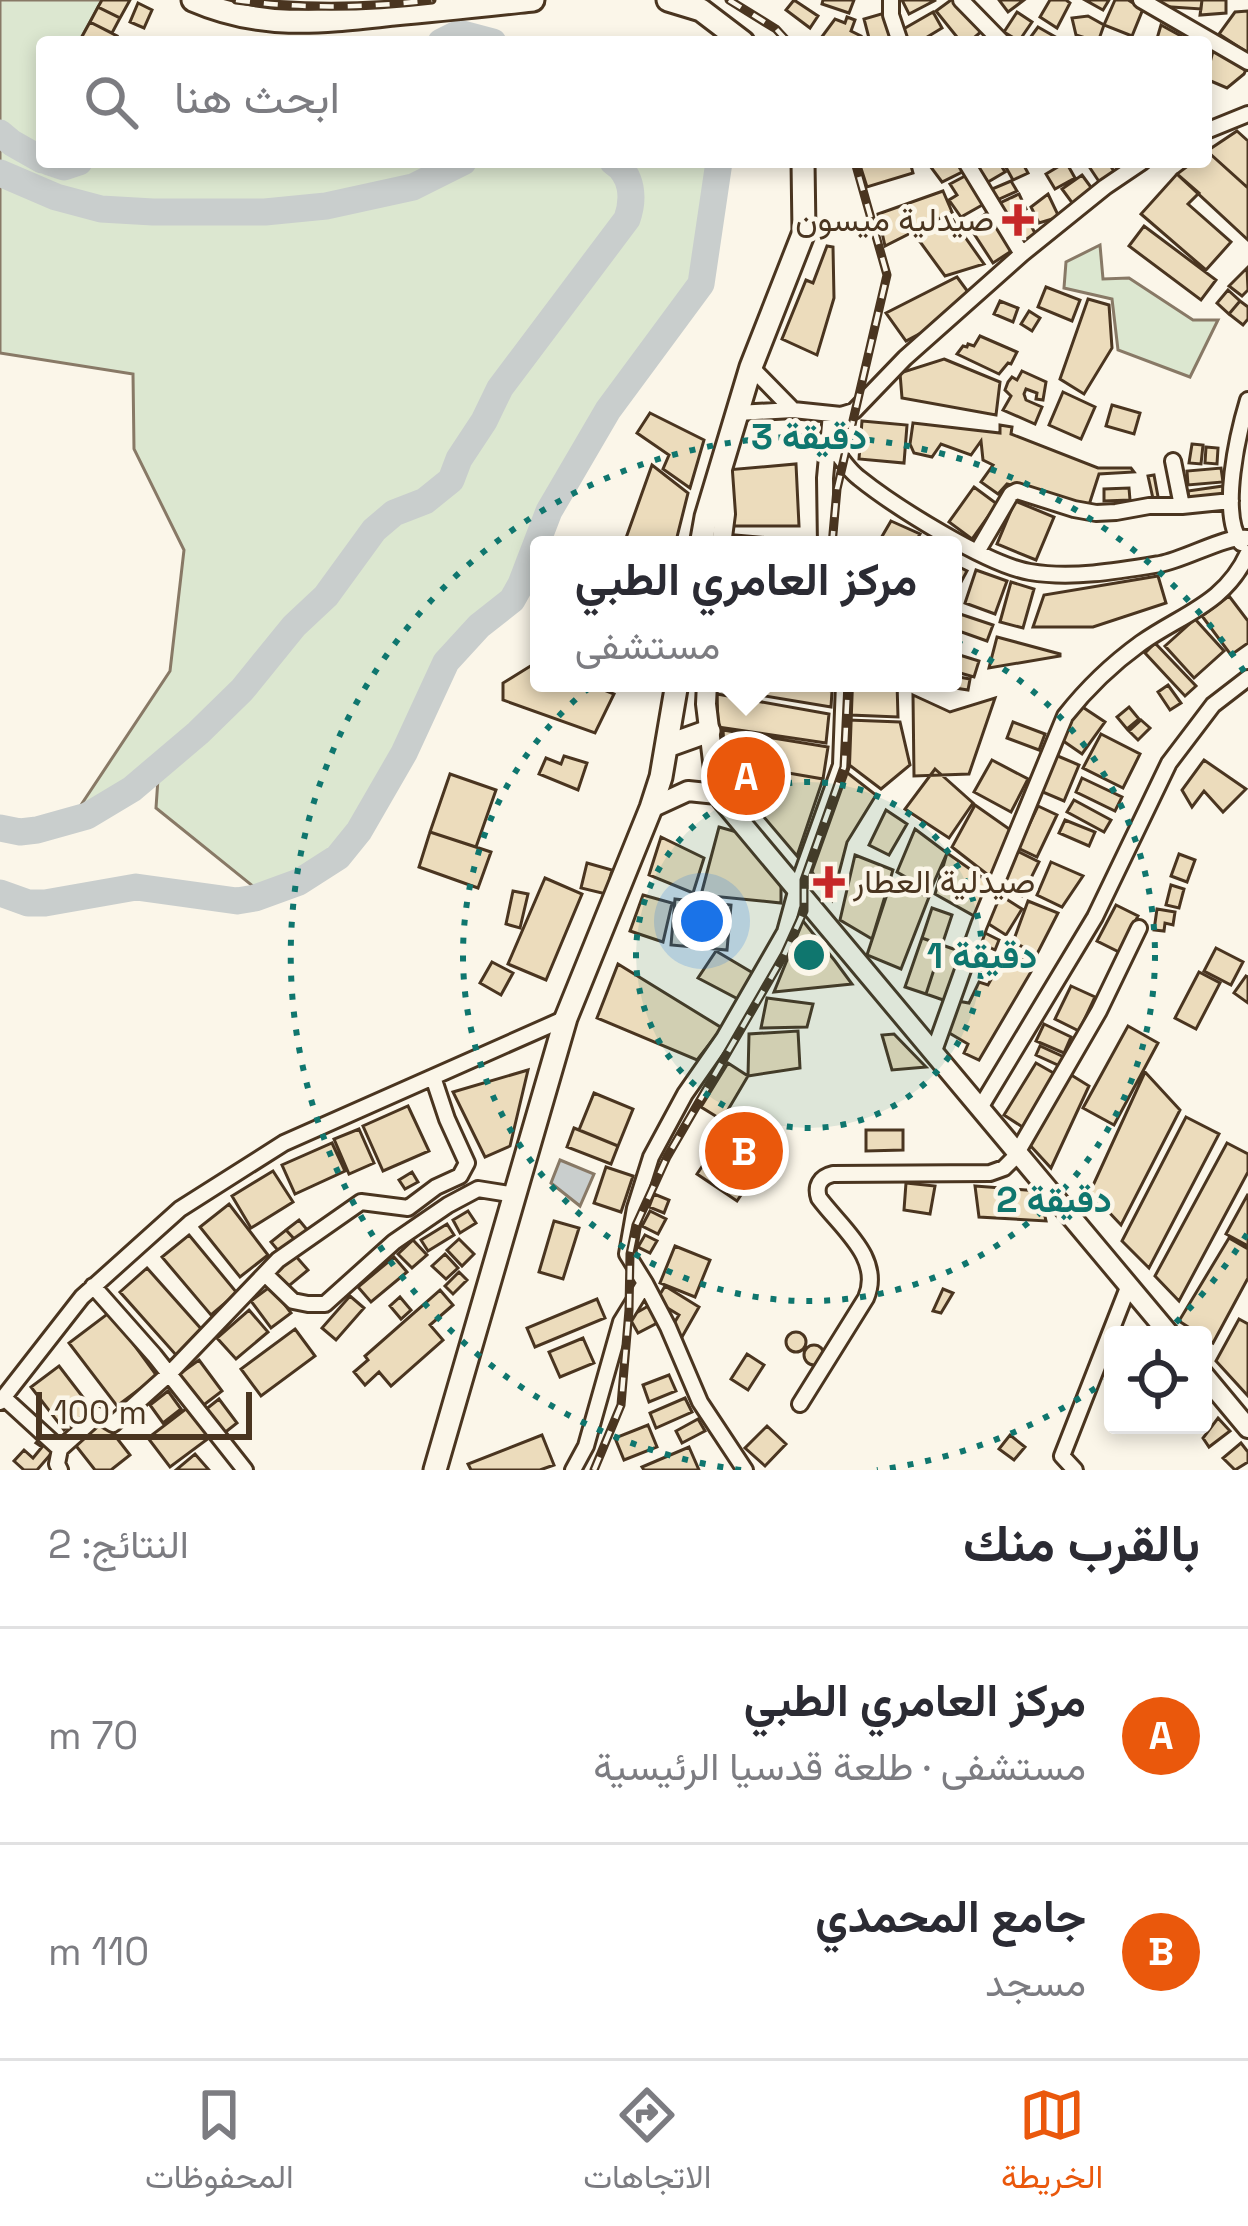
<!DOCTYPE html>
<html lang="ar">
<head>
<meta charset="utf-8">
<style>
  :root { --surface:#fff; --page:#f2f2f3; --text:#2b2b33; --muted:#7c7c81; --line:#e1e1e2; --accent:#ea580c }
  body { margin:0; font-family:"Space Grotesk",Vazirmatn,sans-serif; background:var(--page); color:var(--text); direction:rtl }
  .controls { position:absolute; right:36px; bottom:36px; display:grid; overflow:hidden; border-radius:12px; box-shadow:0 6px 18px #0003 }
  .controls button { width:108px; height:108px; display:grid; place-items:center; padding:0; border:0; border-bottom:3px solid var(--line); background:var(--surface); color:var(--text); font:60px sans-serif }
  .scale { position:absolute; left:36px; bottom:30px; width:216px; box-sizing:border-box; padding-left:12px; border:6px solid #4a3520; border-top:0; font-size:33px; line-height:42px; white-space:nowrap; color:#4a3520; -webkit-text-stroke:9px #fbf6e9; paint-order:stroke }
  .you { position:absolute; left:702px; top:921px; width:42px; height:42px; margin:-30px; border:9px solid #fff; border-radius:50%; background:#1a73e8; box-shadow:0 0 0 18px #1a73e833 }
  .badge { display:grid; place-items:center; width:78px; height:78px; border-radius:50%; background:var(--accent); color:#fff; font-size:39px; font-weight:700 }
  .pin { position:absolute; translate:-50% -50%; border:6px solid #fff; box-shadow:0 3px 12px #0006 }
  .popup { position:absolute; left:530px; top:536px; width:432px; height:156px; box-sizing:border-box; display:grid; place-content:center; border-radius:12px; background:var(--surface); filter:drop-shadow(0 3px 9px #0005); font-size:39px; white-space:nowrap; color:var(--muted) }
  .popup b { font-size:45px; color:var(--text) }
  .popup::after { content:''; position:absolute; left:50%; top:100%; margin-left:-24px; border:24px solid transparent; border-top-color:var(--surface) }
  .list { margin:0; padding:0; list-style:none }
  h2 { display:flex; justify-content:space-between; align-items:center; height:156px; margin:0; padding:0 48px; font-size:51px }
  h2 small { font-size:39px; font-weight:400; color:var(--muted) }
  .list li { display:grid; grid-template-columns:78px 1fr auto; gap:36px; align-items:center; box-sizing:border-box; height:216px; padding:0 48px; border-top:3px solid var(--line) }
  .list b { display:block; font-size:45px; white-space:nowrap }
  .list p { margin:0; font-size:39px; white-space:nowrap; color:var(--muted) }
  .list em { font-size:39px; font-style:normal; color:var(--muted) }
  .icon { flex:none; width:66px; height:66px; fill:none; stroke:currentColor; stroke-width:2; stroke-linecap:round; stroke-linejoin:round }
  .map { position:relative; flex:none; width:1248px; height:1470px; overflow:hidden; direction:ltr }
  .search { position:absolute; background:var(--surface); box-shadow:0 6px 18px #0003; left:36px; right:36px; top:36px; height:132px; display:flex; align-items:center; gap:30px; box-sizing:border-box; padding:0 42px; border-radius:12px; color:var(--muted); font-size:45px }
  .sheet { height:588px; background:var(--surface) }
  nav { display:flex; justify-content:space-around; align-items:center; box-sizing:border-box; height:168px; border-top:3px solid var(--line); background:var(--surface); font-size:33px; color:var(--muted) }
  nav a { display:grid; justify-items:center; gap:6px }
  nav .on { color:var(--accent) }
  .map>svg:first-child { display:block }
</style>
</head>
<body>
<div class="map">
<svg width="1248" height="1470" viewBox="0 0 1248 1470">
  <rect width="100%" height="100%" fill="#fbf6e9"/>
  <path fill="#dce7d0" stroke="#887966" stroke-width="3" d="M0,0h102l-23,42h-37v120h677l-18,122 -99,136 -53,91 -37,89 -33,26 -33,36 -47,100 -40,69 -42,41 -53,23 -108,-87 3,-44 -90,59 101,-152 14,-121 -50,-101 -1,-75 -133,-21v-181l19,7 -19,-9z
    M1100,245l3,34 26,-1 64,42h25l-28,57 -72,-27 -6,-51 -48,-11 2,-26z"/>
  <path fill="#c9cecd" stroke="#887966" stroke-width="3" d="M560,1160l34,14 -14,32 -29,-23z"/>
  <g fill="none" stroke-linecap="round" stroke-linejoin="round">
    <path stroke="#c9cecd" stroke-width="27" d="M441,42l18,-9 34,9
      M0,133l12,10 30,17
      M49,162l15,5 15,-5
      M0,173l56,24 45,12 52,3h112l61,-6 87,-19 50,-25
      M0,828l20,4 17,-2 50,-14 45,-27 66,-56 44,-43 52,-64 32,-30 48,-66 20,-17 31,-12 26,-21 8,-21 25,-38 16,-33 127,-169c7,-20 6,-44 -14,-57
      M0,893l28,10h17l91,-16 101,14 18,-3 44,-16 39,-25 21,-26 45,-78 42,-91 33,-36 33,-26 9,-16 28,-73 59,-101 93,-126 18,-122"/>
  </g>
  <path fill="#ecdcbc" stroke="#4a3520" stroke-width="3" d="M102,0h28l-10,18 -22,-11z
    M794,0l24,16 -8,12 -24,-18z
    M823,0h31l-5,13 -27,-9z
    M902,0h34l-27,14z
    M951,0h6l25,31 -13,11h-8l-25,-31z
    M999,0h25l-16,12z
    M1050,0h16l4,3 -13,25 -17,-11z
    M1085,0h24l-6,10z
    M1115,0h13l15,9 -11,27 -28,-11z
    M1157,0h45l-1,9 -44,-3z
    M1202,0h24v13l-26,2z
    M138,3l14,7 -8,18 -14,-6z
    M98,7l22,11 -8,15 -22,-11z
    M1248,11v42l-29,-19 16,-22z
    M888,12l9,30h-27l-6,-23z
    M933,12l9,16 -23,14h-12l-7,-11z
    M1017,12l15,10 -13,19 -15,-9z
    M1088,16l16,9 -6,17 -22,-7 -4,-17z
    M847,17l8,3 -4,11 10,5 -2,6h-41l17,-23 10,4z
    M90,22l27,14 -3,6h-35z
    M1161,25l20,11 -3,6h-22z
    M1038,27l21,12 -2,3h-30z
    M1213,51l34,16 -3,7 -17,14 -21,-9z
    M1237,131l11,10v47l-41,-37z
    M1207,151l41,37v52l-71,-66 16,-12h13z
    M859,162h51l3,11 -46,14z
    M937,162h22l5,9 -22,11 -12,-16z
    M999,162l6,10 -17,10 -13,-19z
    M1003,162h19l6,11 -15,7z
    M1066,162l9,16 -20,11 -9,-15z
    M1086,162h22l9,14 -15,10z
    M1177,174l22,19 -11,11 43,38 -25,28 -65,-56z
    M967,175l17,29 -23,13 -12,-17 8,-5 -7,-11z
    M1082,175l11,15 -20,14 -11,-15z
    M1011,181l6,10 -20,9 -5,-11z
    M943,191l9,21 -67,34 -7,-32z
    M1019,194l7,15 -18,8 -8,-14z
    M1048,194l11,23 -20,6 -8,-16z
    M988,212l25,38 -20,13 -24,-37z
    M1025,214l11,21 -12,5 -14,-19z
    M953,220l31,44 -39,12 -27,-37z
    M1144,226l72,54 -15,20 -72,-54z
    M827,246l6,1 1,51 -17,57 -35,-16 24,-59 7,3z
    M1247,268l1,22 -6,6 -13,-10z
    M957,277l14,19 -37,30 -28,15 -20,-28z
    M1046,287l34,13 -8,21 -34,-14z
    M1228,290l12,11 -11,13 -12,-11z
    M1088,299l21,6 3,43 -28,46 -24,-15z
    M1000,301l18,7 -5,14 -19,-8z
    M1240,301l8,6v12l-5,6 -14,-11z
    M1029,311l11,7 -8,13 -11,-7z
    M980,336l37,16 -6,12 -3,-1 -9,11 -42,-20 6,-8 4,1 1,-3 6,2z
    M944,359l56,23 -4,33 -94,-17 -2,-25z
    M1022,371l24,11 -3,18 -7,-1 1,-6 -11,-4 -2,5 2,6 16,7 -7,17 -32,-14 8,-14 -6,-6 3,-8 4,-5 5,3z
    M1063,392l32,15 -14,32 -32,-14z
    M1112,405l28,8 -6,21 -28,-8z
    M650,413l54,27 -14,48 -27,-19 6,-14 -32,-22z
    M862,421l45,4 -3,38 -45,-4z
    M913,423l87,10v-8l12,2 -1,7 87,34h33l3,4 -35,2 -10,31 -82,-21 -9,10 -17,-12 12,-17 -10,-5 -2,-19 -10,14 -30,-11 -9,13 -18,-4 -4,-9z
    M1192,444l11,1 -2,19 -12,-1z
    M1206,447l12,1 -1,16 -12,-1z
    M796,464l3,62h-65l-8,-56z
    M652,465l36,28 -13,52h-31l-18,-7z
    M1221,468l2,14 -35,3 -1,-14z
    M1154,475l5,27 -5,1 -6,-27z
    M1223,486l2,10 -36,5 -1,-10z
    M974,487l23,17 -25,35 -23,-17z
    M1129,488l1,12 -26,1v-12z
    M1015,501l39,16 -18,43 -39,-16z
    M891,521l29,13 -6,11h-37z
    M724,534l81,7 1,4h-83z
    M953,564l14,7 -14,26z
    M976,570l31,11 -12,33 -30,-11z
    M1158,576l8,27 -73,24h-60l11,-32z
    M1011,582l23,7 -11,39 -23,-6z
    M1229,596l19,25v22l-17,12 -29,-39z
    M954,612l39,13 -6,16 -34,-12z
    M1195,619l29,32 -30,27 -29,-32z
    M997,637l63,17v2l-71,12z
    M1155,643l41,43 -11,10 -40,-43z
    M953,653l26,8 -5,16 -21,-6z
    M537,662l2,21h48l27,11 -19,39 -92,-33v-17z
    M953,676l17,3 -2,11 -26,-4v-3h11z
    M719,683h70l43,8 -1,16 -114,-19z
    M850,683h47l1,34 -48,-2z
    M1168,685l13,18 -11,7 -12,-18z
    M717,694l112,20 -3,29 -108,-16z
    M913,695l37,17 45,-14 -26,76 -55,2z
    M1081,706l24,16 -23,32 -23,-16z
    M1129,707l10,12 -12,10 -10,-12z
    M848,720l52,2 10,43 -29,24 -33,-25z
    M1141,720l9,8 -12,12 -9,-9z
    M1013,722l32,12 -6,16 -32,-12z
    M723,730l105,17 -5,32 -98,-17z
    M1101,734l39,20 -17,34 -40,-20z
    M1053,754l26,11 -15,36 -26,-11z
    M564,756l23,7 -9,27 -39,-16 7,-16 15,6z
    M992,760l36,19 -17,33 -37,-20z
    M1204,760l42,29 -23,23 -19,-21 -12,16 -10,-17z
    M725,762l98,17 -26,77 -67,-79z
    M935,769l38,34 -24,35 -44,-29z
    M845,771l31,24 -29,47 -15,58 -23,-32z
    M450,774l46,16 -20,57 -46,-15z
    M1082,778l40,19 -7,14 -39,-19z
    M1074,800l37,20 -7,12 -37,-20z
    M975,805l37,26 -20,47 -40,-31z
    M1038,806l19,9 -20,42 -19,-9z
    M886,810l21,14 -18,31 -20,-10z
    M1065,820l30,12 -6,14 -30,-13z
    M719,827l25,7 37,47v22l-80,-8z
    M915,829l32,24 -17,38 -33,-19z
    M430,832l61,20 -13,36 -59,-21z
    M661,837l43,21 -11,35 -44,-18z
    M1017,851l22,11 -17,34 -22,-11z
    M947,853l43,30 -14,34 -41,-23z
    M1179,854l16,6 -8,22 -16,-6z
    M855,855l38,15 -21,69 -32,-19z
    M1051,862l32,14 -21,31 -25,-12z
    M587,863l25,7 -6,24 -25,-6z
    M545,878l37,16 -36,86 -38,-16z
    M891,882l38,15 -28,72 -34,-14z
    M1171,885l13,4 -5,19 -13,-3z
    M513,891l15,3 -8,34 -14,-4z
    M643,895l29,8 -9,39 -33,-11z
    M1000,895l22,14 -16,26 -22,-14z
    M675,899l56,6 -4,45 -56,-5z
    M1028,901l30,12 -21,41 -24,-12z
    M1116,905l22,11 -19,36 -22,-11z
    M932,908l20,7 -10,30 -20,-7z
    M1157,909l18,3 -2,13 -8,-2 -1,8 -10,-1z
    M803,921l32,40 17,23 -78,8z
    M983,932l16,8 -4,10 -16,-8z
    M922,938l20,7 -16,49 -21,-7z
    M942,945l23,8 -16,49 -23,-8z
    M1216,948l27,14 -12,23 -27,-14z
    M716,951l37,22 -15,26 -40,-21z
    M1008,953l27,12 -56,95 -15,-7 4,-9 -22,-13 11,-30 12,2 10,-21 9,3 5,-9 -22,-11 3,-9 23,5z
    M492,962l21,11 -12,22 -21,-12z
    M618,964l104,64 -25,32 -100,-42z
    M1199,972l21,11 -24,46 -21,-11z
    M1246,976l2,1v26l-14,-10z
    M1071,986l24,11 -16,34 -24,-12z
    M767,998l46,6 -6,23 -46,1z
    M1044,1024l27,13 -7,16 -28,-12z
    M1128,1026l30,17 -44,82 -31,-17z
    M798,1031l2,37 -52,8 1,-42z
    M894,1034l32,33 -34,3 -10,-35z
    M1040,1046l24,11 -4,9 -24,-11z
    M728,1063l20,13 -26,44 -21,-13z
    M1036,1063l21,12 -33,53 -20,-13z
    M528,1070l-18,76 -25,11 -32,-65z
    M1145,1072l35,38 -59,115 -31,-33z
    M1068,1073l21,13 -38,82 -23,-25z
    M594,1093l39,16 -15,37 -39,-16z
    M408,1106l21,45 -46,20 -20,-45z
    M1186,1117l33,17 -70,134 -27,-27z
    M729,1126l40,27 -32,48 -40,-27z
    M574,1128l44,18 -7,18 -44,-17z
    M359,1129l15,34 -25,11 -15,-35z
    M866,1130h37v20l-37,1z
    M332,1143l13,28 -50,23 -13,-29z
    M1227,1143l21,11v18l-69,129 -24,-25z
    M606,1167l27,9 -12,36 -27,-9z
    M273,1171l20,31 -42,26 -19,-32z
    M412,1172l6,10 -13,7 -6,-9z
    M906,1183l29,3 -5,28 -26,-4z
    M975,1186l64,5 7,30 -67,-4z
    M654,1194l15,6 -5,13 -15,-6z
    M1248,1194v52l-22,-12z
    M229,1204l39,51 -28,22 -40,-50z
    M468,1211l8,12 -16,10 -7,-13z
    M650,1211l16,8 -8,15 -16,-8z
    M299,1220l10,12 -12,10 -11,-12z
    M554,1221l25,7 -16,51 -24,-7z
    M447,1224l7,11 -26,16 -7,-11z
    M286,1230l11,12 -16,12 -10,-12z
    M189,1235l48,58 -26,22 -49,-58z
    M645,1235l12,6 -7,12 -12,-6z
    M1229,1238l19,11v29l-35,65 -34,-22z
    M459,1239l15,15 -12,12 -15,-16z
    M413,1240l14,15 -15,13 -14,-14z
    M675,1246l35,14 -15,37 -35,-14z
    M293,1253l15,17 -23,19 -15,-17z
    M445,1254l13,14 -12,11 -14,-13z
    M394,1257l13,15 -36,30 -13,-15z
    M147,1268l56,63 -27,24 -56,-63z
    M459,1272l8,8 -14,14 -8,-8z
    M271,1286l20,27 -20,15 -20,-27z
    M665,1286l34,21 -17,30 -12,-7 9,-15 -23,-14z
    M943,1289l10,4 -12,20 -8,-2z
    M440,1290l13,15 -23,20 13,15 -52,46 -12,-14 -14,13 -11,-13 14,-12 -3,-4z
    M350,1296l14,12 -28,32 -14,-12z
    M400,1297l11,13 -10,9 -11,-13z
    M597,1299l8,19 -70,29 -8,-19z
    M650,1305l9,17 -21,11 -9,-16z
    M249,1310l19,22 -32,27 -19,-21z
    M110,1312l47,64 -40,30 -48,-63z
    M1239,1319l9,5v72l-32,-35z
    M295,1329l20,27 -54,40 -20,-27z
    M786 1342a10 10 0 1 1 20 0a10 10 0 1 1-20 0Z
    M583,1338l11,25 -34,14 -11,-25z
    M804 1355a10 10 0 1 1 20 0a10 10 0 1 1-20 0Z
    M747,1354l17,11 -16,25 -17,-11z
    M199,1360l23,31 -21,16 -23,-32z
    M59,1366l33,43 -28,21 -33,-43z
    M669,1375l7,16 -27,11 -6,-17z
    M168,1391l13,18 -18,14 -13,-18z
    M685,1398l7,14 -36,16 -6,-15z
    M219,1399l18,24 -14,11 -18,-24z
    M191,1405l22,30 -43,32 -22,-29z
    M1218,1418l12,13 -21,16 -6,-9z
    M102,1419l28,36 -19,15h-16l-22,-28z
    M698,1419l7,12 -23,12 -6,-12z
    M648,1425l9,22 -33,13 -9,-22z
    M767,1426l19,18 -21,22 -20,-18z
    M43,1435l14,12 -20,23h-13l-10,-9 10,-11 9,8 9,-11 -6,-4z
    M542,1435l12,30 -14,5h-69l-3,-6z
    M1010,1435l15,12 -11,13 -15,-11z
    M1241,1443l7,9v10l-13,8 -12,-12z
    M689,1447l10,23h-55l-2,-3z
    M195,1454l14,16h-33z"/>
  <g fill="none" stroke-linecap="round" stroke-linejoin="round">
    <defs>
      <path id="street" d="M891,0v15l9,27
        M961,0l41,42
        M1141,0l107,62
        M1206,131l42,-17
        M966,162l56,92
        M751,367l42,43
        M737,413l56,-3 48,5 13,-4 51,-53 117,-104 83,-67 37,-25
        M829,442c9,12 18,27 30,36 35,28 128,87 171,94 42,7 88,-1 130,-8 27,-5 66,-29 88,-26
        M1173,461l9,45
        M1241,543c-22,-29 -3,-110 7,-143
        M826,545l-1,-67 6,-64
        M977,552l34,-58 6,-3 57,18 22,4 20,-1 33,-6h33l49,-5
        M934,1051l45,-126 86,-209c22,-28 47,-52 76,-73 41,-29 84,-39 107,-90
        M980,1108l115,-191 74,-154 44,-58 35,-27
        M265,1274l28,27 15,3h17l69,-62 54,-37 30,-16 37,6
        M645,1283l23,44 32,75 45,68
        M93,1286l61,69 91,115
        M3,1397l57,52 -3,15 3,6
        M0,1402l82,-105 98,-88 104,-66 282,-125
        M800,1404l66,-106c17,-40 -25,-70 -47,-100 -4,-12 1,-21 14,-24l157,-1 14,-5 10,-10 85,-147 40,-83
        M60,1449l38,-34 15,9 56,-50 109,-114 83,-58 47,6 28,-21 24,-11 7,-13 -20,-44 -14,-42
        M573,1470l13,-24 35,-124 24,-39 -18,-29 8,-46 16,-51 34,-63 39,-56 61,-106 12,-44 44,-123 3,-82
        M1075,1470l-13,-14 67,-171"/>
      <path id="secondary" d="M721,545l4,-31 -3,-42
        M707,683l-1,21 11,90 453,541
        M651,808l37,-17 29,3
        M1203,1374l45,54"/>
      <path id="primary" d="M193,0c69,30 129,22 201,14 46,-4 92,-9 139,-14
        M668,0l33,10 42,32
        M701,545l5,-28 45,-150 53,-135 -1,-70
        M667,746l42,-15
        M435,1470l131,-452 85,-210 10,-31 16,-94"/>
    </defs>
    <use href="#street" stroke="#4a3520" stroke-width="20"/>
    <use href="#secondary" stroke="#4a3520" stroke-width="24"/>
    <use href="#primary" stroke="#4a3520" stroke-width="27"/>
    <use href="#street" stroke="#fbf6e9" stroke-width="14"/>
    <use href="#secondary" stroke="#fbf6e9" stroke-width="18"/>
    <use href="#primary" stroke="#fbf6e9" stroke-width="21"/>
    <defs>
      <path id="rail" d="M236,0c66,9 130,8 196,0
        M729,0l47,29 12,13
        M832,545l5,-56 50,-214 -32,-113
        M594,1470l27,-65 8,-95 1,-56 6,-29 31,-68 117,-202 20,-44v-31l40,-113 4,-84"/>
    </defs>
    <use href="#rail" stroke="#4a3520" stroke-width="9"/>
    <use href="#rail" stroke="#fbf6e9" stroke-width="4.5" stroke-dasharray="14" stroke-linecap="butt"/>
  </g>
  <circle cx="809" cy="955" r="173" fill="#0f766e" fill-opacity=".12"/>
  <g fill="none" stroke="#0f766e" stroke-width="6" stroke-dasharray="6 12">
    <circle cx="809" cy="955" r="173"/>
    <circle cx="809" cy="955" r="346"/>
    <path d="M1247 1234A519 519 0 0 1 1163 1335M1110 1378A519 519 0 0 1 877 1470M741 1470A519 519 0 1 1 1247 676"/>
  </g>
  <g fill="#c62828" stroke="#fbf6e9" stroke-width="4.5">
    <path d="M1012 202h12v12h12v12h-12v12h-12v-12h-12v-12h12z"/>
    <path d="M823 864h12v12h12v12h-12v12h-12v-12h-12v-12h12z"/>
  </g>
  <g text-anchor="middle" dominant-baseline="central" stroke-width="9" stroke-linejoin="round" paint-order="stroke">
    <g font-size="33" fill="#4a3520" stroke="#fbf6e9" text-anchor="end">
      <text x="994" y="220">صيدلية ميسون</text>
      <text x="853" y="882" text-anchor="start">صيدلية العطار</text>
    </g>
  </g>
  <circle cx="809" cy="955" r="18" fill="#0f766e" stroke="#fbf6e9" stroke-width="6"/>
  <g font-size="36" text-anchor="middle" font-weight="bold" fill="#0f766e" stroke="#fbf6e9" stroke-width="9" stroke-linejoin="round" paint-order="stroke">
    <text x="809" y="449">3 دقيقة</text>
    <text x="982" y="968">1 دقيقة</text>
    <text x="1054" y="1212">2 دقيقة</text>
  </g>
</svg>
<div class="controls">
<button><svg class="icon" aria-label="locate" viewBox="0 0 24 24"><circle cx="12" cy="12" r="6"/><path d="M12 2v4M12 18v4M2 12h4M18 12h4"/></svg></button>
</div>
<div class="scale">100 m</div>
<div class="you"></div>
<div class="pin badge" style="left:746px;top:776px">A</div>
<div class="popup"><b>مركز العامري الطبي</b>مستشفى</div>
<div class="pin badge" style="left:744px;top:1151px">B</div>
<div class="search"><svg class="icon" aria-label="search" viewBox="0 0 24 24"><circle cx="10" cy="10" r="6"/><path d="M15 15l6 6"/></svg>ابحث هنا</div>
</div>
<section class="sheet">
<h2>بالقرب منك<small>النتائج: 2</small></h2>
<ul class="list">
<li><span class="badge">A</span><div><b>مركز العامري الطبي</b><p>مستشفى · طلعة قدسيا الرئيسية</p></div><em>70 m</em></li>
<li><span class="badge">B</span><div><b>جامع المحمدي</b><p>مسجد</p></div><em>110 m</em></li>
</ul>
</section>
<nav>
<a class="on"><svg class="icon" aria-label="map" viewBox="0 0 24 24"><path d="M3 6l6-2 6 2 6-2v14l-6 2-6-2-6 2zM9 4v14M15 6v14"/></svg>الخريطة</a>
<a><svg class="icon" aria-label="directions" viewBox="0 0 24 24"><path d="M12 3l9 9-9 9-9-9zM9 14v-3h6M13 9l2 2-2 2"/></svg>الاتجاهات</a>
<a><svg class="icon" aria-label="saved" viewBox="0 0 24 24"><path d="M7 4h10v16l-5-4-5 4z"/></svg>المحفوظات</a>
</nav>
</body>
</html>
